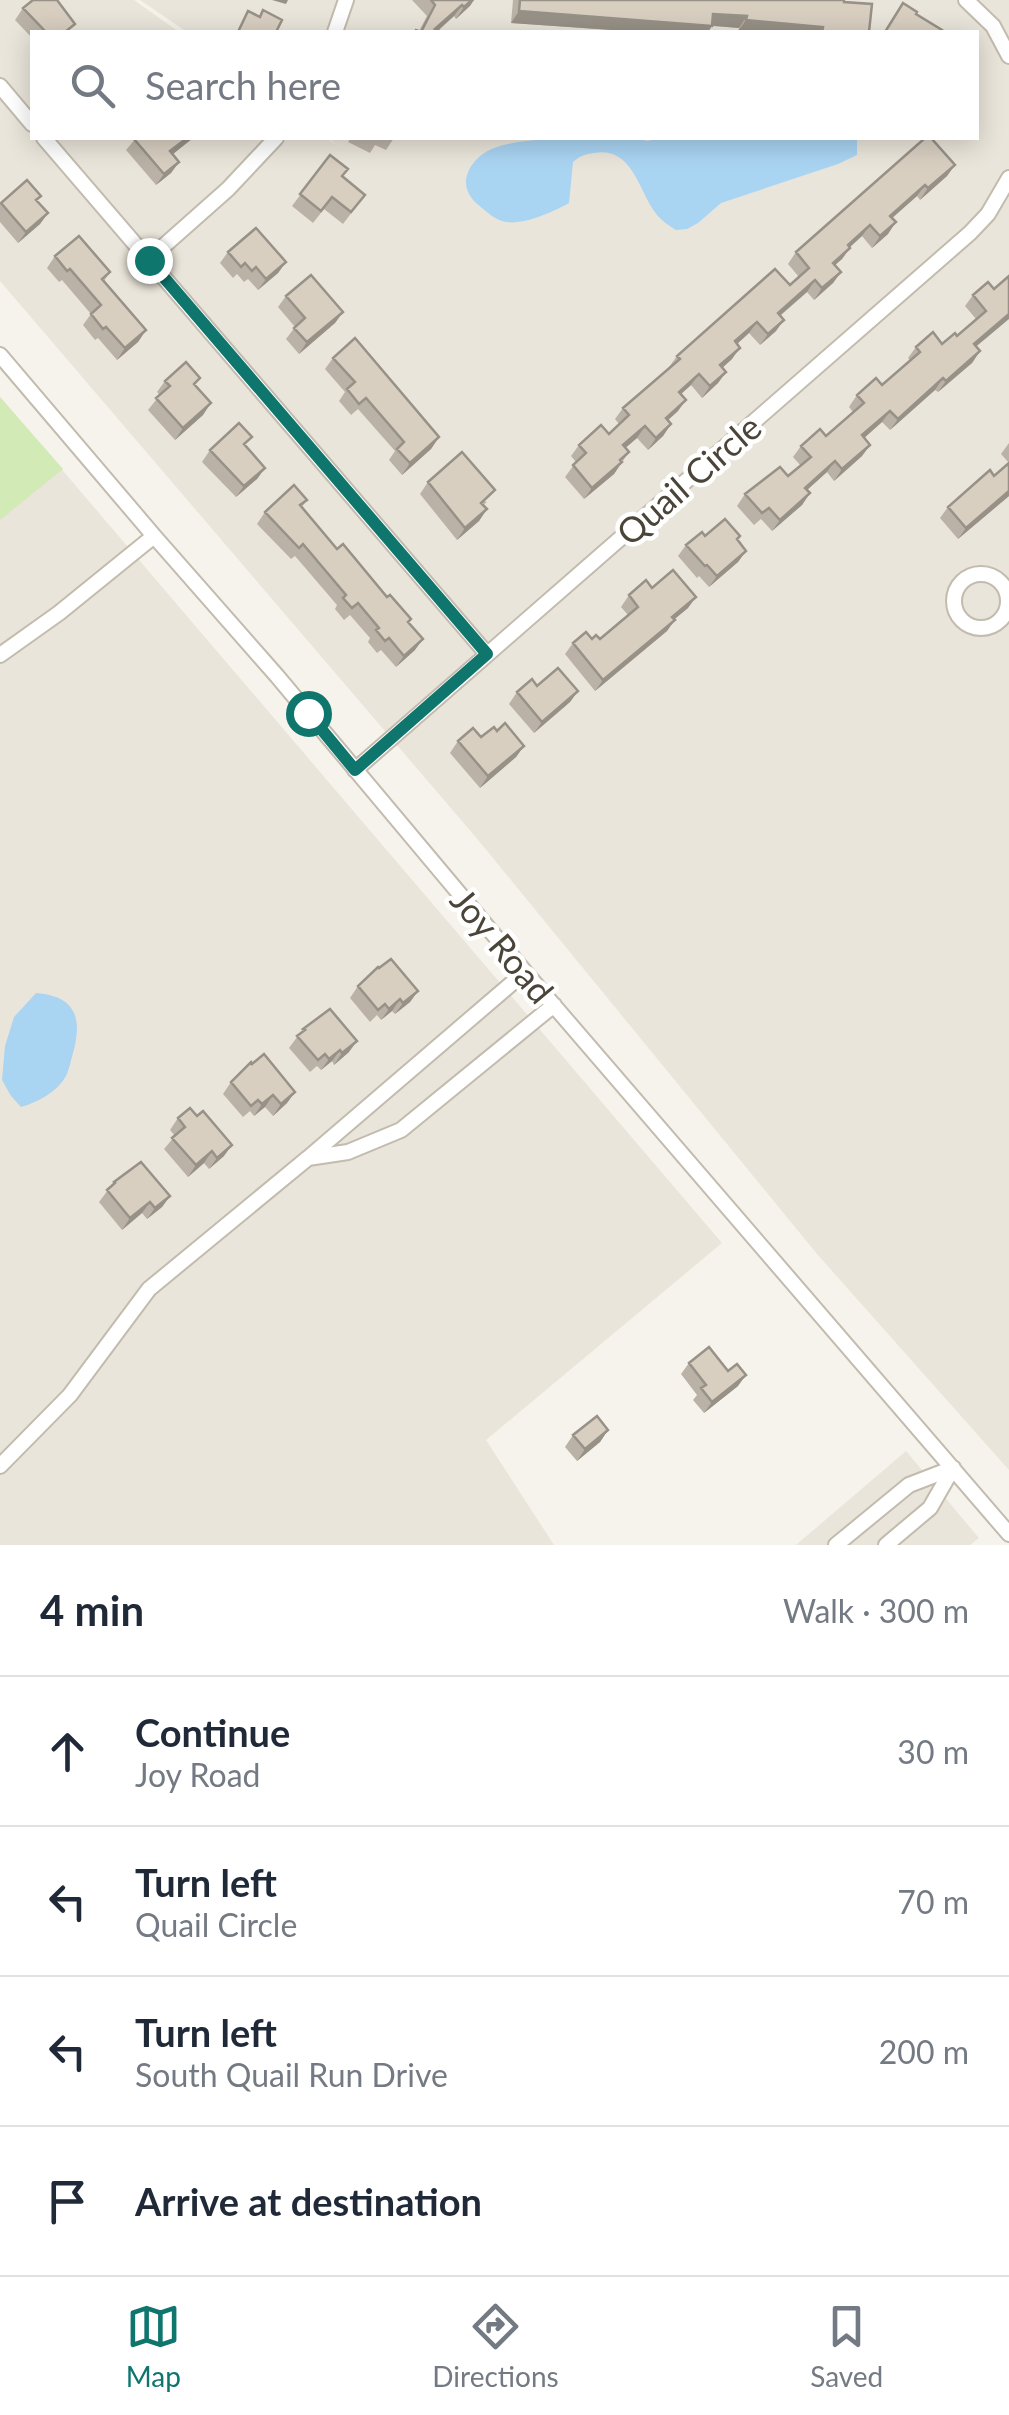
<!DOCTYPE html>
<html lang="en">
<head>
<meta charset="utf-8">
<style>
  :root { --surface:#fff; --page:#f2f2f3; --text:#1f2937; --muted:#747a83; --line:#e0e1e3; --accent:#0f766e }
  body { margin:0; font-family:Lato,sans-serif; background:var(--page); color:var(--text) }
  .stop { position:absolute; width:30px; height:30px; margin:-22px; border:8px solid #0f766e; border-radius:50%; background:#fff }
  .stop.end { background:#0f766e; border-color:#fff; box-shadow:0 2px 10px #0008 }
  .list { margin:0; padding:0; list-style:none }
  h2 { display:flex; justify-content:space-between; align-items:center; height:130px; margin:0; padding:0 40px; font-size:42px }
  h2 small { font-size:32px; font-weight:400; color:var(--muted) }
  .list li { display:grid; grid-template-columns:65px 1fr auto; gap:30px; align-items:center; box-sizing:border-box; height:150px; padding:0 40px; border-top:2px solid var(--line) }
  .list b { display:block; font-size:38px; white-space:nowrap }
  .list p { margin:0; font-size:32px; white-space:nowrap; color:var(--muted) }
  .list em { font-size:32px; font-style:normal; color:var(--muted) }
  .icon { flex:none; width:55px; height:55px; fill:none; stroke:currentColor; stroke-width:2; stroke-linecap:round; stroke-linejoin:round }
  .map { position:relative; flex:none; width:1009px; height:1545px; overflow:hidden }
  .search { position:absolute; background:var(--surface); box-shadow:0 5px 25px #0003; left:30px; right:30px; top:30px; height:110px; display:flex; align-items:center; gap:25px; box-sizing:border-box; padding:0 35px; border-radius:0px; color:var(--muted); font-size:38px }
  .sheet { height:730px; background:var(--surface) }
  nav { display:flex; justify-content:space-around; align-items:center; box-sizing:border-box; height:140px; border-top:2px solid var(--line); background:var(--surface); font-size:28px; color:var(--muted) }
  nav a { display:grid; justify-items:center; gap:5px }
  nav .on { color:var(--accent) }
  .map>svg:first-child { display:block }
</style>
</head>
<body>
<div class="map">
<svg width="1009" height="1545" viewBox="0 0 1009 1545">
  <rect width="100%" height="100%" fill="#f6f3ec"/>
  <path fill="#eae5da" d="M0,0h134l45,32h-147v106h294l12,8 -9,-8h647v-106h-789l-47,-32h869v1470l-192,-216 -338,-413 -479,-560z
    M0,397l722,846 -236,197 68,105h-554z
    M906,1451l73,87 -9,7h-174z"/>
  <path fill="#d2eab5" d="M0,397l63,72 -63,51z"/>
  <path fill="#a9d4f2" d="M564,138h70l14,3 9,-3h200v17l-19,9 -117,39 -23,20 -11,6 -11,1c-7,-4 -14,-9 -19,-15 -19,-24 -24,-69 -63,-62 -9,1 -14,3 -21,9l-4,41c-16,9 -49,24 -67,18 -7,-2 -14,-8 -20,-13 -3,-3 -8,-6 -11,-11 -14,-19 4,-42 23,-49 21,-8 48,-8 70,-10z
    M36,993c39,3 47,24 37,60 -2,7 -4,17 -7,23 -9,16 -28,26 -45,31l-10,-11 -9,-16 3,-34 9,-29z"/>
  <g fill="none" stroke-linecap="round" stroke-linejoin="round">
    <defs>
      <path id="minor" d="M966,0l27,26 16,30
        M335,32l11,-32
        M0,86l32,38
        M44,138l443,516
        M149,259l79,-70 48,-51
        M0,355l154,181 123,140 248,296 484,562
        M954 601a27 27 0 1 1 54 0a27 27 0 1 1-54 0Z
        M0,655l59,-42 95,-77
        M355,770l615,-537 18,-19 21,-36
        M525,972l-217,186 40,-6 53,-22 153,-125
        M0,1466l70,-71 79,-106 159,-131
        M836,1545l73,-60 44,-17
        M886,1545l44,-37 23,-40"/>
    </defs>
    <use href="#minor" stroke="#c2bbae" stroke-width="18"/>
    <use href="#minor" stroke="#fff" stroke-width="14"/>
  </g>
  <path fill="#bab2a6" d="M412,0h62l-18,19 -2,-3 -16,15h-19l8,-15z
    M513,0h331l25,32h-118l-13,-1 1,-3 -27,-2 -4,6h-67l-130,-9z
    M23,8l46,24h-37v6l-17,-18z
    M136,138h57l-21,16 7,8 -8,11 -15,12 -30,-35z
    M351,138h43l-8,12 -11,-5 -5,8 -22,-11z
    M330,155l13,22 22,18 -22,29 -19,-15 -11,14 -21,-17z
    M955,165l-8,11 -27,24 -3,-4 -25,22 -4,16 -16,14 -10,-12 -12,11 -8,12 -7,6 6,7 -8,11 -19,17 -7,-8 -27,24 -4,15 -16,14 -11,-12 -12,11 -5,15 -10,9 4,4 -8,11 -16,15 -11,-13 -10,9 -3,17 -10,9 3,4 -8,12 -15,14 -11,-12 -12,10 4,4 -15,22 -30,25 -19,-22 11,-15 -5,-6 8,-11 30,-11 10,-10 -4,-5 8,-11 46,-41 8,-11 113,-71 9,-8 -11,-13 8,-12z
    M27,180l10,21 11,12 -8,11 -22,19 -18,-21v-18z
    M228,252l58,10 -8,11 -20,17 -10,-11 -4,3 -7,-8 -4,4 -13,-15z
    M55,256l55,16 -6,9 42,49 -8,12 -21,18 -19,-22 -3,2 -12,-15 8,-11 -29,-34 -3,2 -12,-14z
    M994,289l-18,57 4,5 -8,12 -34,29 -3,-2 -45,40 -8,-8 -18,16 6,7 -8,11 -28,25 -7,-9 -20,18 3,3 -8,12 -30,26 -11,-12 -7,6 -17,-19 8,-12 43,-18 13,-10 -8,-9 8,-11 25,-10 27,-24 -4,-5 8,-12 25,-10 28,-25 -2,-2 8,-11 26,-3 15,-8 19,-17 -11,-13 8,-11z
    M286,296l57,16 -8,11 -36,31 -13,-15 9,-12 -17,-20z
    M333,358l106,79 -8,12 -29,26 -13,-15 6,-9 -37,-42 -7,6 -12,-14 6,-9 -20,-23z
    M165,381l30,4 8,30 -28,25 -27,-30 12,-15 -3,-3z
    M1009,443v53l-51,43 -18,-21 8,-11 46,-31 15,-13 -8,-9z
    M246,446l19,22 -8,11 -21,18 -34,-35 8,-12z
    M428,482l59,20 -4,3 4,4 -8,12 -22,19 -37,-46z
    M307,500l-5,7 35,42 74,70 -3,3 7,28 -19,17 -15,-17 -4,3 -9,-11 2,-4 -20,-23 -6,5 -9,-11 2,-4 -42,-49 -4,3 -34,-35 8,-12z
    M705,536l32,4 9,11 -8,11 -29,25 -10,-11 -2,2 -19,-22 8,-11z
    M652,588l36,20 -14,11 -7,12 -72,60 -30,-37 8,-11 19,-4h8l28,-24 -7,-8 8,-12z
    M537,686l41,5 -8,11 -36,31 -25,-29 8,-12z
    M497,731l27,15 -8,11 -36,31 -30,-35 8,-12 23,-4z
    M358,986l60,5 -8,11 -15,12 -3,-3 -11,9 -4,-5 -7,7 -20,-24z
    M303,1029l46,23 -15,13 -2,-4 -11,9 -4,-4 -7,6 -21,-24z
    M231,1082l64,10 -8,11 -14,13 -8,-9 -11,9 -4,-5 -7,6 -20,-23z
    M178,1118l46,38 -15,13 -5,-6 -16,14 -24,-28 11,-13 -5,-6z
    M114,1182l56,14 -8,11 -15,12 -5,-6 -20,17 -23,-28z
    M689,1363l49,23 -34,27 -11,-13 4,-5 -16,-21z
    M608,1430l-8,12 -23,19 -12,-14 8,-12z"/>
  <path fill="#979187" d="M272,0h16l-2,4z
    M472,0h2l-4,6 -14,13 8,-12z
    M462,5l-8,11 -18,16 -1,-3z
    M519,11l193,15 -4,6h-67l-130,-9z
    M713,14l34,2 -8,12 -34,-3z
    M746,20l77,7 -4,5 -81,-1z
    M187,138h6l-31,25 8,-12z
    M179,162l-8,11 -15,12 8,-11z
    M955,165l-8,11 -27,24 8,-12z
    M925,185l-8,11 -35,31 8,-11z
    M48,213l-8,11 -22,19 8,-11z
    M896,222l-8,12 -16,14 8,-12z
    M870,225l-8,11 -22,20 8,-11z
    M850,248l-8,11 -17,15 8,-11z
    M286,262l-8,11 -20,17 8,-11z
    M841,272l-8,11 -19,17 8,-12z
    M815,280l-8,12 -37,32 8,-11z
    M343,312l-8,11 -36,31 8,-12z
    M1009,314v5l-43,36 8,-11z
    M784,320l-8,11 -16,14 8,-11z
    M757,322l-8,11 -22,20 8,-12z
    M146,330l-8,12 -21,18 8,-12z
    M740,348l-8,11 -20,18 8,-12z
    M980,351l-8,12 -34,29 8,-11z
    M726,372l-8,11 -16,15 8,-12z
    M699,374l-8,11 -20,18 8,-11z
    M943,378l-8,12 -45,40 8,-11z
    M686,400l-8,11 -20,18 8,-11z
    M211,403l-8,12 -28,25 8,-12z
    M890,411l-8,11 -28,25 8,-12z
    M671,424l-8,12 -15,14 8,-12z
    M645,426l-8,12 -22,19 8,-12z
    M439,437l-8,12 -29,26 8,-12z
    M870,445l-8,11 -28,25 8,-12z
    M835,461l-8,11 -30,27 8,-11z
    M622,462l-8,12 -30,25 8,-11z
    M265,468l-8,11 -21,18 8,-11z
    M1009,491v5l-51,43 8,-11z
    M810,493l-8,12 -30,26 8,-11z
    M487,509l-8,12 -22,19 8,-12z
    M746,551l-8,11 -29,25 8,-11z
    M696,597l-8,11 -24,20 8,-11z
    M675,620l-8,11 -72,60 8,-11z
    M423,639l-8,11 -19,17 8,-11z
    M578,691l-8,11 -36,31 8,-11z
    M524,746l-8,11 -36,31 8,-12z
    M418,991l-8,11 -15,12 8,-11z
    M400,999l-8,12 -11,9 8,-11z
    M357,1041l-8,11 -15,13 8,-12z
    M340,1050l-8,11 -11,9 8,-11z
    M295,1092l-8,11 -14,13 8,-12z
    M273,1095l-8,12 -11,9 8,-12z
    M232,1145l-8,11 -15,13 8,-11z
    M212,1151l-8,12 -16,14 8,-12z
    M170,1196l-8,11 -15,12 8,-11z
    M150,1202l-8,11 -20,17 8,-12z
    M746,1375l-8,11 -34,27 8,-11z
    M608,1430l-8,12 -23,19 8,-12z"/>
  <path fill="#d8cfc1" stroke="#979187" stroke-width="2.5" d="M33,0h24l18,24 -10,8h-19l-23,-24z
    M431,0h41l-8,7 -2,-2 -27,24 7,3h-27l1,-2 5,2 14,-27z
    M520,0h324v2l28,2 -3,28h-47l1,-5 -77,-7 1,-4 -34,-2 -1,12 -193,-15z
    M903,3l14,9 -1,2 26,16 -1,2h-56z
    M263,10l19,10 -6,12h-38l10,-21 12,6z
    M136,138h51l-17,13 9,11 -15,12 -30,-35z
    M925,138h6l24,27 -27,23 -3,-3 -35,31 6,6 -16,14 -10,-11 -22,20 2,3 -17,15 8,9 -19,16 -7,-8 -37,33 6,7 -16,14 -11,-12 -22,19 5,7 -20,17 6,7 -16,14 -11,-12 -20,18 7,8 -20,18 5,6 -15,14 -11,-12 -22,19 6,7 -9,8 2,2 -30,26 -19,-23 13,-12 -7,-8 22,-20 8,9 20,-19 -6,-7 57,-49 -3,-3 98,-87 15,16 19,-17 -13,-16z
    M330,155l18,14 -6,7 23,19 -14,17 -19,-15 -11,14 -21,-17z
    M27,180l14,16 -5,4 12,13 -22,19 -25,-29z
    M256,228l30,34 -20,17 -10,-12 -4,4 -7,-8 -4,4 -13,-15z
    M79,236l31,36 -8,7 44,51 -21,18 -19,-21 -3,2 -12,-15 10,-9 -31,-36 -3,2 -12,-15z
    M311,275l32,37 -36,30 -13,-14 11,-10 -19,-22z
    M1009,276v38l-35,30 6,7 -34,30 -3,-3 -45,41 -8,-8 -28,24 8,10 -28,24 -7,-8 -30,27 5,5 -30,27 -11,-12 -7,5 -17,-19 35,-27 8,9 23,-19 -10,-11 19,-17 6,7 38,-33 -7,-8 19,-17 6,7 38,-33 -4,-5 17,-15 9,12 13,-11 2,3 29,-25 -13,-16 15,-13 6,7z
    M355,338l84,99 -29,26 -13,-14 7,-7 -38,-44 -7,6 -12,-15 8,-7 -22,-24z
    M186,362l14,16 -6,6 17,19 -28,25 -27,-30 14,-12 -5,-5z
    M239,423l13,14 -8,7 21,24 -21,18 -34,-36z
    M462,452l33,38 -14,13 6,6 -22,19 -37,-46z
    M1009,463v28l-43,37 -18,-21 42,-37 4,6z
    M294,485l13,15 -7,5 37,44 6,-5 44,53 3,-2 21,24 -3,3 15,17 -19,17 -15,-18 -4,3 -9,-11 3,-2 -21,-25 -6,5 -9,-10 3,-3 -43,-51 -4,4 -34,-36z
    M725,519l15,17 -3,3 9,12 -29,25 -10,-11 -2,1 -19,-21 16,-13 3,4z
    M673,570l23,27 -24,20 3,3 -72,60 -30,-37 13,-11 6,7 4,-4 4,4 38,-32 -9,-12 17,-15 6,8z
    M558,668l20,23 -36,31 -25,-30 15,-13 5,7z
    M505,723l19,23 -36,30 -30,-35 15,-13 8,9 13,-10 3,4z
    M391,959l27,32 -15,12 -3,-4 -11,10 -4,-5 -7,6 -20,-24 20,-19 1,1z
    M330,1009l27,32 -15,12 -2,-3 -11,9 -4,-5 -7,6 -21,-24 8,-6 -2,-1z
    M264,1054l31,38 -14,12 -8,-9 -11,9 -4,-4 -7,6 -20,-24 20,-20 1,2z
    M190,1108l7,8 6,-5 29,34 -15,13 -5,-7 -16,14 -24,-27 13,-11 -7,-9z
    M141,1162l29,34 -15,12 -5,-6 -20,16 -23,-28 8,-7 -1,-1z
    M709,1347l19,24 9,-7 9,11 -34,27 -11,-14 5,-3 -17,-22z
    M597,1416l11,14 -23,19 -12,-14z"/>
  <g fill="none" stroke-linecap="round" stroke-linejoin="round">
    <path stroke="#0f766e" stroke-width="12" d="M149,260l338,394 -132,116 -47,-57"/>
  </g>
  <g text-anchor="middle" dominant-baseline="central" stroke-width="9" stroke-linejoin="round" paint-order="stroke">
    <g font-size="35" fill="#4b4439" stroke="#fff">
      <text transform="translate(688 479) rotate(-41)">Quail Circle</text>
      <text transform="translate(503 945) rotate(50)">Joy Road</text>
    </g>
  </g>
</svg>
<div class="stop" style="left:308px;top:713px"></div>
<div class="stop end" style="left:149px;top:260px"></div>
<div class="search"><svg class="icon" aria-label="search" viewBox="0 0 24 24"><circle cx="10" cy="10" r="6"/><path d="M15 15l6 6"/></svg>Search here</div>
</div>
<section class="sheet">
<h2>4 min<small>Walk · 300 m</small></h2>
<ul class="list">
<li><svg class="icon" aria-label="ahead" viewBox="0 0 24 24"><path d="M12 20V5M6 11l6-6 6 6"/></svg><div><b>Continue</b><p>Joy Road</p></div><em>30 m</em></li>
<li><svg class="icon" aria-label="left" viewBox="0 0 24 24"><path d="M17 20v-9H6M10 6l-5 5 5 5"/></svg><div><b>Turn left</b><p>Quail Circle</p></div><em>70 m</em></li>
<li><svg class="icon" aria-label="left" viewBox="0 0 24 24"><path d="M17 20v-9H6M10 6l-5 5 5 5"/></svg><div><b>Turn left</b><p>South Quail Run Drive</p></div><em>200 m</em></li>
<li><svg class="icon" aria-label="arrive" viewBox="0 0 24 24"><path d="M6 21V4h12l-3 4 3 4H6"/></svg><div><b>Arrive at destination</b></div></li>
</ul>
</section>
<nav>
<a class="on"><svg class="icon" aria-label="map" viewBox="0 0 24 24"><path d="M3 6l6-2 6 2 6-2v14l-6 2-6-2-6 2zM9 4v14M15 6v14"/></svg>Map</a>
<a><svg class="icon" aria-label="directions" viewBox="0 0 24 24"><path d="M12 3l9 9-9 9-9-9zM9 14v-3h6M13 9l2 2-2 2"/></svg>Directions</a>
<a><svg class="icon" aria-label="saved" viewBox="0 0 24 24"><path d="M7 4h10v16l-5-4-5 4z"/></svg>Saved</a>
</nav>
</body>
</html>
